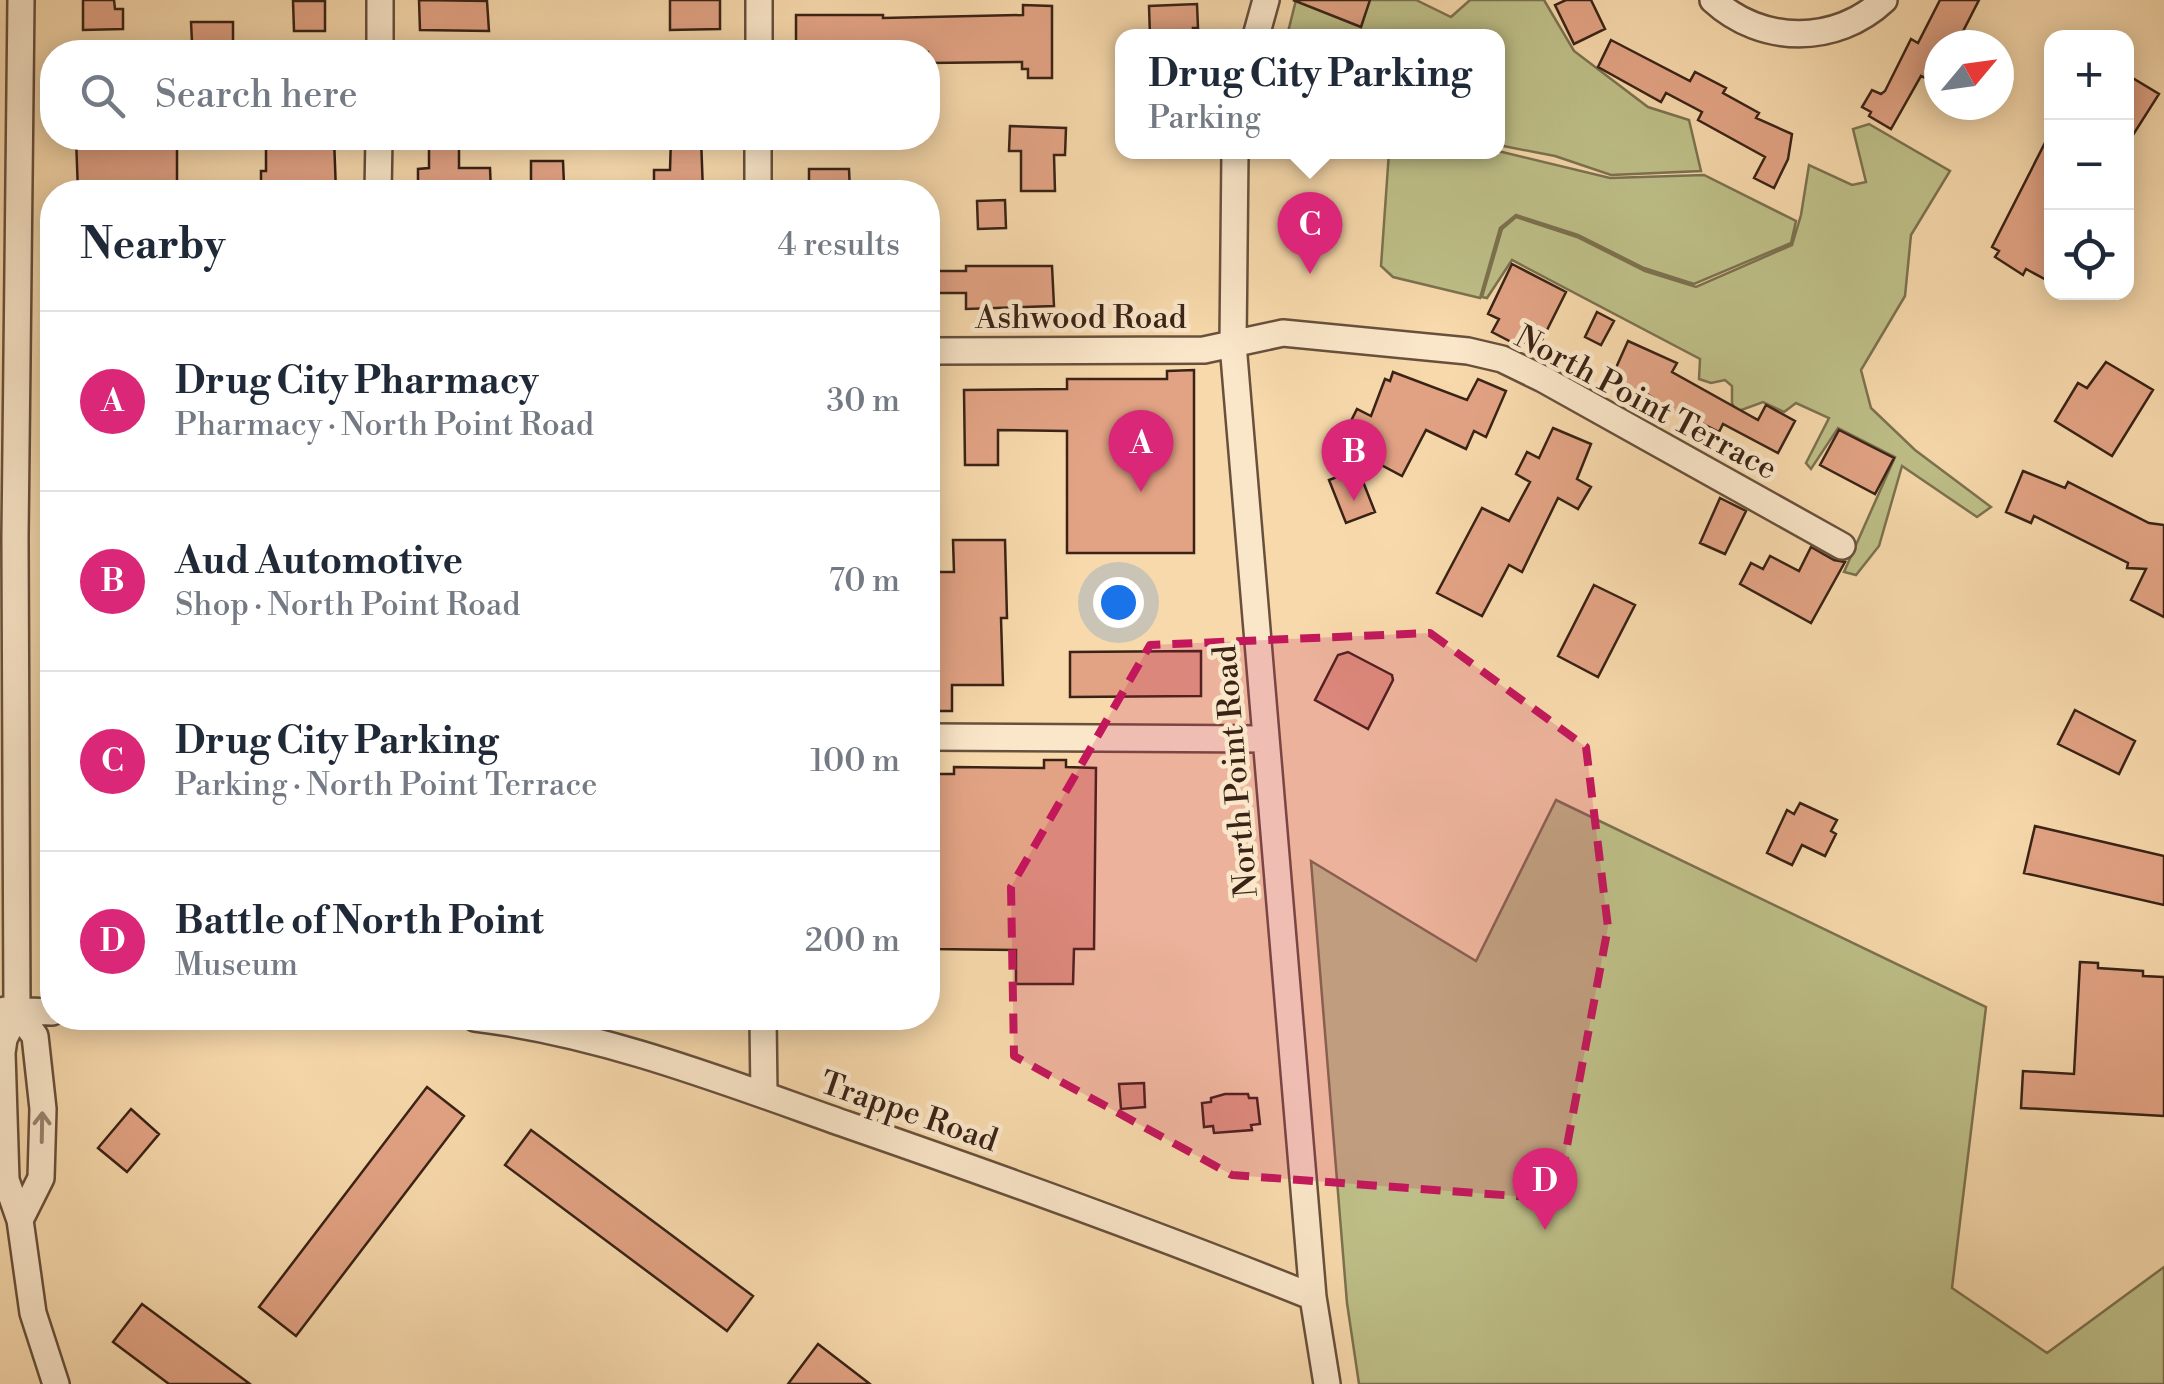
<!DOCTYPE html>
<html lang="en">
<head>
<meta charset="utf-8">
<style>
  :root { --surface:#fff; --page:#f6f6f7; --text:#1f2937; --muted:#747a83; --line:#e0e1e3; --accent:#db2777 }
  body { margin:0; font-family:"Libre Bodoni",serif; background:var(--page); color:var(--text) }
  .controls { position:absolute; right:30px; top:30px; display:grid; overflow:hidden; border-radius:20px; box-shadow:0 5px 25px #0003 }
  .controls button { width:90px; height:90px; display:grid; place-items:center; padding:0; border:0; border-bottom:2px solid var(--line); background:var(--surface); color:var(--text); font:50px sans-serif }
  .compass { position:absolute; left:1924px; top:30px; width:90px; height:90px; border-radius:50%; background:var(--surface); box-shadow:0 5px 25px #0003; rotate:61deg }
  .you { position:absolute; left:1118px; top:602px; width:35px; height:35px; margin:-25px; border:8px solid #fff; border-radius:50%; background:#1a73e8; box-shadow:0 0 0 15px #1a73e833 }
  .badge { display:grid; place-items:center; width:65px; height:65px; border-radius:50%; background:var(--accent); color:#fff; font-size:32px; font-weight:700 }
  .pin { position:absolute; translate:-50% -82px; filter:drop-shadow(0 2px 5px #0008) }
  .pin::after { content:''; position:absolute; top:52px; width:35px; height:30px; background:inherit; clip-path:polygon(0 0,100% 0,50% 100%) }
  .popup { position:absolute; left:1115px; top:29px; width:390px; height:130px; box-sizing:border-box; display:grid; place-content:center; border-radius:20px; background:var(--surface); filter:drop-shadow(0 2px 8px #0005); font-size:32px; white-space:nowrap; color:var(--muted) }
  .popup b { font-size:38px; color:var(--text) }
  .popup::after { content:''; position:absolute; left:50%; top:100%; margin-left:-20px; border:20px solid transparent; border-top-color:var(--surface) }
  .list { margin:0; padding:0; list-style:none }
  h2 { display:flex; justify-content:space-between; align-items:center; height:130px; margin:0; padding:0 40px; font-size:42px }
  h2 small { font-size:32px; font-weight:400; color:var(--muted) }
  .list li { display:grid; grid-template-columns:65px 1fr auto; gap:30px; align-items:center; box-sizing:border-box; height:180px; padding:0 40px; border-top:2px solid var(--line) }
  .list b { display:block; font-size:38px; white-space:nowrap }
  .list p { margin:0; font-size:32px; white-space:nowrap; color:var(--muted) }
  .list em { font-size:32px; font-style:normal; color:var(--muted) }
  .icon { flex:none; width:55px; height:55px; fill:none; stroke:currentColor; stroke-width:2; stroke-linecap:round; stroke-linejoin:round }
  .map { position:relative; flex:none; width:2164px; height:1384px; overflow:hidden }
  .search { position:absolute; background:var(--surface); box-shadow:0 5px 25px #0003; left:40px; top:40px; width:900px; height:110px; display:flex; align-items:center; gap:25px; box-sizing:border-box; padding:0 35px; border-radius:40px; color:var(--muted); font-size:38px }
  .panel { position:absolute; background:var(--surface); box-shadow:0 5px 25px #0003; left:40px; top:180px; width:900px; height:850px; border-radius:40px }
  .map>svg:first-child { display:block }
</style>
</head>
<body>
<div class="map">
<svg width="2164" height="1384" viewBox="0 0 2164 1384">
  <rect width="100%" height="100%" fill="#f7d9ac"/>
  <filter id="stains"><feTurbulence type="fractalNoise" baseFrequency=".002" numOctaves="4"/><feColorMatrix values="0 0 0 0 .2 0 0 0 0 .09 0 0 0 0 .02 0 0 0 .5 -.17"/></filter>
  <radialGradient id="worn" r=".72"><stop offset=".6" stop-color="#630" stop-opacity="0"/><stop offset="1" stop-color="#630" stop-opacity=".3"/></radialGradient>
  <path fill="#bebf88" stroke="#7c714f" stroke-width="2.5" d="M1296,0h120l35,17 19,-17h74l30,51 74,56 41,13 12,51 -90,4 -56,-19 -57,-11v-109h-211z
    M1869,124l81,47 -39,64 -6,61 -44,74 10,38 44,42 76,57 -14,10 -75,-51 -23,80 -23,29 -12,-3 51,-115 -57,-29 -27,41 -5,-6 23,-45 -33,-15 -12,9 -21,-10 -27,10 -4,-9v-17l-7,-6 -14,3 -12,-4 1,-20 -188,-99 -25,38 -5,-1 20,-68 14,-12 61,20 68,34 51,16 96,-42 9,-30 8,-50 43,20 14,-3 -13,-53z
    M1498,151l112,27 94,-3 92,46 -5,22 -97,41 -50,-16 -66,-33 -62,-20 -16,13 -20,70 -87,-21 -12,-11 8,-114z
    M1556,800l430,207 -34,281 95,65 117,-86v117h-805l-12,-81 -36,-442 165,100z"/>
  <path fill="#e2a384" stroke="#392316" stroke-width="2.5" d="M83,0h31l1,9h8v20l-40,1z
    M419,0l68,1 2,30 -69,-1z
    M670,0h50v29l-50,1z
    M1293,0h77l-9,27z
    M1566,0h25l14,29 -31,15 -19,-39z
    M1940,0h39l-23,45h-17v40l-18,-9 -30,53 -22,-13 2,-4 -9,-5 10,-17 9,4 4,-3 26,-52 7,4z
    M293,1h32v30h-31z
    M1197,4l1,24h-5l1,8h-44l-1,-30z
    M1023,5l29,1v72h-24v-9h-6v-7l-94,1v-11h-132v-37h87v3l140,-3z
    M191,22h42v20h-41z
    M1611,40l79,41 5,-9 31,16 -3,5 36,20 -3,5 36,16 -4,25 -14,29 -20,-10 11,-21 -67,-37 4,-8 -36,-19 -5,9 -63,-35z
    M2126,74l33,20 -33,52z
    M1010,126l56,2 -1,27h-11l1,36h-34v-40h-12z
    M2052,129v154l-26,-14 -3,6 -28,-18 4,-6 -7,-4z
    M76,138h101v54h-99z
    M266,138h68l2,54h-75v-21h5z
    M429,138h30v30h31l1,24h-73v-23l11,-1z
    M671,138h30l2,54h-49v-22h16z
    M531,161h32l1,24h-33z
    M809,169h40l1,23h-41z
    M1005,200l1,28 -28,1 -1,-28z
    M1512,264l54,28 -27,54 -12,-6 -4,8 -31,-16 7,-13 -11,-5z
    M966,266h86l2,40 -88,3v-16h-38v-22h38z
    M1597,312l17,9 -13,24 -16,-8z
    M1628,341l49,22 -5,9 86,48 8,-15 29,16 -17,32 -55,-29 -4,8 -37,-19 -2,2 -41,-26 -1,3 -27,-13z
    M2106,362l47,28 -41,66 -57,-35 23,-38 9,5z
    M1194,370v183h-127v-122l-69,-1v35h-33l-1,-75 103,-1v-10h100v-8z
    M1393,372l74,28 11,-21 28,12 -20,46 -12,-6 -8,18 -40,-19 -24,46 -62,-33 17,-34 14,7 14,-37 5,2z
    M1553,428l38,16 -14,35 14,8 -13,22 -20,-11 -36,74 -13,-7 -27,51 -45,-23 45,-85 27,13 21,-39 -14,-8 11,-22 12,6z
    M1839,430l55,28 -19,36 -55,-29z
    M1358,469l17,43 -29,11 -17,-43z
    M2023,471l42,17 3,-6 81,41 15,2v92l-33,-17 15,-31 -19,-1 1,-5 -94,-47 -3,7 -25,-11z
    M1720,498l26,13 -21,43 -25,-11z
    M953,540h52l2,78h-6l2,67h-51v26h-24l4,-116h-4v-23h26z
    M1811,547l23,13 11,2 -34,61 -71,-39 11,-21 12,6 7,-13 29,15z
    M1594,585l41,20 -37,72 -40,-21z
    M1201,651v45l-131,1v-45z
    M1348,652l44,23 1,5 -25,49 -53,-29 23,-45z
    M2075,710l60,31 -16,33 -61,-30z
    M1044,760h22v7l30,1 -2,181h-20l-1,35h-57v-34l-85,-1 -1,-175h24v-7l90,1z
    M1800,803l37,17 -6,11 5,3 -11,22 -23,-11 -10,20 -25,-12 20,-43 7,4z
    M2035,826l129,30v49l-140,-32z
    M2080,962l18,1v5l45,3v5l21,1v139l-143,-8 2,-37 51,3z
    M1144,1083l1,24 -24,2 -2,-25z
    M427,1087l37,29 -168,220 -37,-29z
    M1225,1094h23l1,4h8l3,26 -9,1 1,5 -38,3 -1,-7 -9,1 -2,-24 9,-1v-4z
    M131,1109l28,25 -32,38 -29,-24z
    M531,1130l222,166 -26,35 -222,-166z
    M142,1304l108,80h-81l-56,-42z
    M818,1344l52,40h-82z"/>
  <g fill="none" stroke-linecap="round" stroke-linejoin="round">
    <defs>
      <path id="minor" d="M21,0l-6,537 2,475 -13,27 -2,14 4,127 14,40 13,93 23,71
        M1713,0c49,45 123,45 171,0
        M1256,36l10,-36
        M380,52v-52
        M759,52v-52
        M1235,152l-2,192 80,953 14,87
        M378,192l1,-54
        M758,192v-54
        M928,351l276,-1 79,-17 185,18 34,8 41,20 299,167
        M928,737l338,2
        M5,1010l47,2
        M17,1012l18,24 8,73 -2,69 -21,42
        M475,1018c129,16 251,64 373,107 156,54 311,110 465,172
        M763,1018l1,77"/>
    </defs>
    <use href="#minor" stroke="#68503c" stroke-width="30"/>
    <use href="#minor" stroke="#fae6c9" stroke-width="25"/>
  </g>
  <defs><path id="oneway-shaft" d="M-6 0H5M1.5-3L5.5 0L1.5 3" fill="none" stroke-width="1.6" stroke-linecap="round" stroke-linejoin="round" transform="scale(2.5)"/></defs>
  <use stroke="#9a8470" href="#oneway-shaft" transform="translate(42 1127) rotate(-89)"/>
  <path fill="#c2185b" fill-opacity="0.2" stroke="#c2185b" stroke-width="8" stroke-dasharray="20 12" stroke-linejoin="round" d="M1430,633l156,114 22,180 -51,272 -325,-24 -218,-119 -3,-169 139,-242z"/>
  <g text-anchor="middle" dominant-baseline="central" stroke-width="9" stroke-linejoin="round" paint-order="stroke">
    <g font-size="32" fill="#392316" stroke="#fae6c9">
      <text x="1081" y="318">Ashwood Road</text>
      <text transform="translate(1646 403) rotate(28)">North Point Terrace</text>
      <text transform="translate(1236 771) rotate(-95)">North Point Road</text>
      <text transform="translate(909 1112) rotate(19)">Trappe Road</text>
    </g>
  </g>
  <rect width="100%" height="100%" filter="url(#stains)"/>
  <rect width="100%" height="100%" fill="url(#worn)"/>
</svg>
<div class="controls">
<button>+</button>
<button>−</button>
<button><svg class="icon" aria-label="locate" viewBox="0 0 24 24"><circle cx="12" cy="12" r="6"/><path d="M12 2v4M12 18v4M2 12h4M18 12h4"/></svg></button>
</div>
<svg class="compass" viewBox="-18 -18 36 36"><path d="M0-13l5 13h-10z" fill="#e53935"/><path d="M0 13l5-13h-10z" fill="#747a83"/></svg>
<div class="you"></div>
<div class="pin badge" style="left:1141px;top:492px">A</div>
<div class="pin badge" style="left:1354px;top:501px">B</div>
<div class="pin badge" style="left:1310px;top:274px">C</div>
<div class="popup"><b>Drug City Parking</b>Parking</div>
<div class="pin badge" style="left:1545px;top:1230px">D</div>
<div class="search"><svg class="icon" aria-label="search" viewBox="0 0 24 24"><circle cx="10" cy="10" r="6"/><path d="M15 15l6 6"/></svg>Search here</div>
<section class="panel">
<h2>Nearby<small>4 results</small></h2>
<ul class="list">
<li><span class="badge">A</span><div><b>Drug City Pharmacy</b><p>Pharmacy · North Point Road</p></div><em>30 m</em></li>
<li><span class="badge">B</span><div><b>Aud Automotive</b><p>Shop · North Point Road</p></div><em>70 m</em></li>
<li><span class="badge">C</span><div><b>Drug City Parking</b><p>Parking · North Point Terrace</p></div><em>100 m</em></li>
<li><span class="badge">D</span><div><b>Battle of North Point</b><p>Museum</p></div><em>200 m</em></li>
</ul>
</section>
</div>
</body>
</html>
